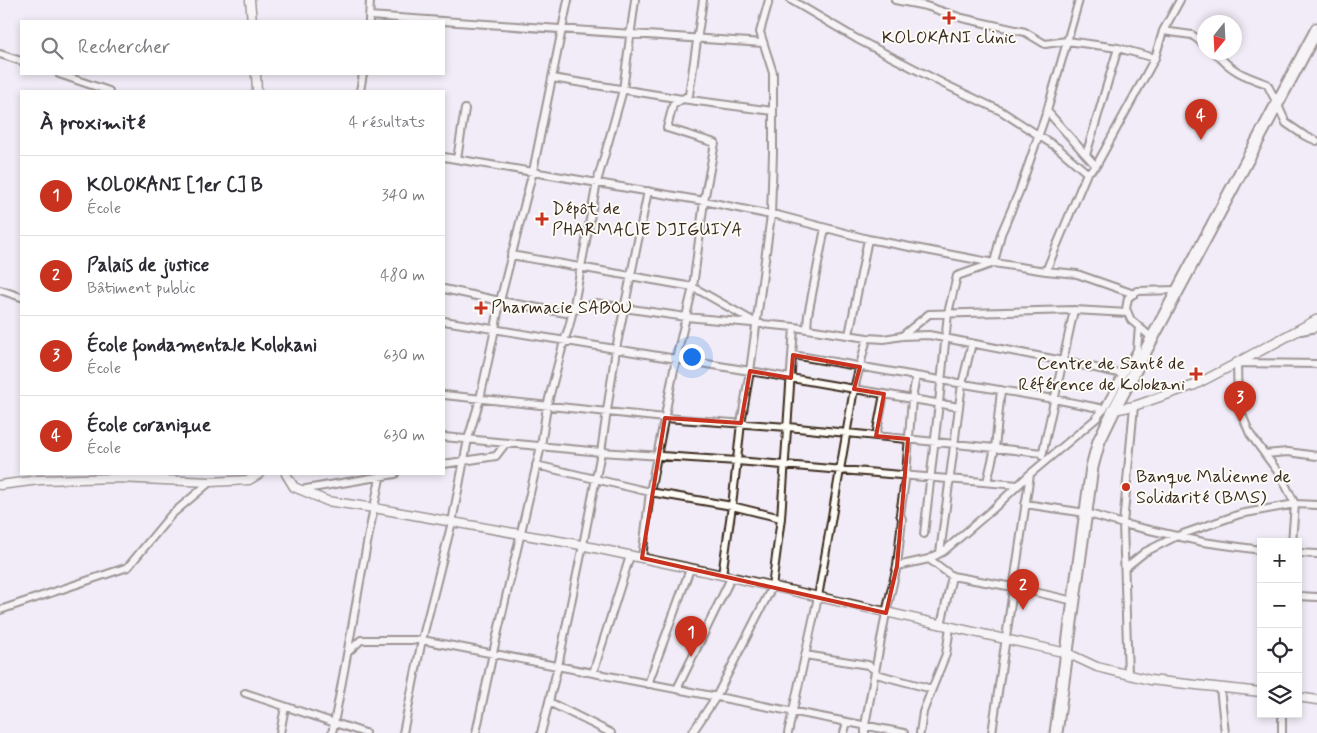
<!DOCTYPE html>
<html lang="fr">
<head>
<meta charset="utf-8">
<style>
  :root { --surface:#fff; --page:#f7f7f7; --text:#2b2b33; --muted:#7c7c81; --line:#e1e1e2; --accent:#c8321e }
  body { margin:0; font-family:Mynerve,sans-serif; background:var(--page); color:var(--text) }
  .controls { position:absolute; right:15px; bottom:15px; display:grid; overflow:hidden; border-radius:0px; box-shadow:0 2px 8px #0003 }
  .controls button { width:45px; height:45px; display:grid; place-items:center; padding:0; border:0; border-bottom:1px solid var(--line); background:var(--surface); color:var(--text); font:25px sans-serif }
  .compass { position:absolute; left:1197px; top:15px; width:45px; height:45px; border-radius:50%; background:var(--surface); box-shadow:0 2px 8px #0003; rotate:198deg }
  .you { position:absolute; left:691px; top:356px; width:18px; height:18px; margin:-12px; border:4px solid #fff; border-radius:50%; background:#1a73e8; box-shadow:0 0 0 8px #1a73e833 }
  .badge { display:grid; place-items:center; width:32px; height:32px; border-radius:50%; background:var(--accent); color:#fff; font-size:16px; font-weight:700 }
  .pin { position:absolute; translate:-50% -41px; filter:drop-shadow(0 1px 2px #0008) }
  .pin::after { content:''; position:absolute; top:26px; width:18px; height:15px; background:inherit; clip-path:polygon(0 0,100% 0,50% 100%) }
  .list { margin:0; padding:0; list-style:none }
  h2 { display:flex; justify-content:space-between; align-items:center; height:65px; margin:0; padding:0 20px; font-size:21px }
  h2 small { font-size:16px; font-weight:400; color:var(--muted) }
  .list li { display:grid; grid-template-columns:32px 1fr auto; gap:15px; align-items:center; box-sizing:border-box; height:80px; padding:0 20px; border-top:1px solid var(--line) }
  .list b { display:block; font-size:19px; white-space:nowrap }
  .list p { margin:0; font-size:16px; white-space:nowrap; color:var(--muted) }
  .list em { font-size:16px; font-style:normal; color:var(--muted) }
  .icon { flex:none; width:28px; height:28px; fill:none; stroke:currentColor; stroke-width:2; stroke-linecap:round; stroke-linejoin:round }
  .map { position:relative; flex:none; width:1317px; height:733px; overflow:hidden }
  .search { position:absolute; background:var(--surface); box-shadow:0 2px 8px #0003; left:20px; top:20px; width:425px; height:55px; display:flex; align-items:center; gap:12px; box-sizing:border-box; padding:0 18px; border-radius:0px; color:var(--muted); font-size:19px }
  .panel { position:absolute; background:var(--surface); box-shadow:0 2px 8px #0003; left:20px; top:90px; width:425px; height:385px; border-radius:0px }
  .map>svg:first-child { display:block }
</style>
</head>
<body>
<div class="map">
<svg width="1317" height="733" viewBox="0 0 1317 733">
  <rect width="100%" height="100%" fill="#f1ecf7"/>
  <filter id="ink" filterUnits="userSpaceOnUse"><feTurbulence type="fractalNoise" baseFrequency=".02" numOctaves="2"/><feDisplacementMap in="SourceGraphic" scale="10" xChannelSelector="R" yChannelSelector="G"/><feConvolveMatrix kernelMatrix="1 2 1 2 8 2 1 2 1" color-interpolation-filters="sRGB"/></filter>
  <g filter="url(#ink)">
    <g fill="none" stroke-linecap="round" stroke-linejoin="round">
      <defs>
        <path id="minor" d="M791,0l66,39 87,45 57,27 57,37 29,25
          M895,0l31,6 36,12 63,14 20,12 22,-3 51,7 37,10
          M369,16l394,27
          M369,21l1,-21
          M1163,31l29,4 12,9
          M1215,52c16,19 29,24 52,32l10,19 9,20 19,13 12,5
          M0,54l21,7
          M59,74l50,17
          M552,78l130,21 91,12
          M360,91l3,-17
          M1047,111l39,44
          M444,157l260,44 67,14h6l91,24 126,24 52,8 31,3 57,20
          M457,159l8,-50
          M1096,166l-10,-11 32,-107
          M511,255l182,32 60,34
          M1046,271l41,-98 9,-7 59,-108 8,-27 17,-31
          M444,289l56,12 66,12 30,-10 28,5 62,9 108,10 73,11 17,1 18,-3 27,-1 134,26 60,13 -19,35
          M0,290l21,7
          M444,321l306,50 209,36
          M807,329l1,-14 17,-87
          M1301,331l16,-3
          M849,335l19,-96
          M902,336l27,-22 145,-4 54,3
          M1152,338l-21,-18 -5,-11 2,-11 9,-7 40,-1
          M793,355l123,21
          M1123,374l14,-24 2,-23
          M444,395l221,23 123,9 255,26
          M876,436l8,-42
          M444,437l157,15 136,9 281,24
          M1265,454l23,-2 29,4
          M1042,456l32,-146
          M444,464l52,-8 10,-13
          M536,465l114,27 82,14 49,12
          M987,482l8,-34 6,-58
          M300,490l95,-16
          M1025,504l61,9 37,11 80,18 58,8
          M924,534l15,-131 9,-90 9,-37 37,-13 7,-29 18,-42 28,-81 32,-111
          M1292,542l3,-38 -14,-28 -31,-42 -12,-29 -1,-42 80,1
          M940,553l22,-169 10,-41
          M1298,553l19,1
          M642,558l8,-66 26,-133 17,-72 11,-86 11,-58 -48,-15 6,-23 16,-10 14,-95
          M929,559l23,17 61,11 61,14
          M897,566l32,-7 15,-8 49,-42 37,-35 68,-57
          M1125,568l20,-16 32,-16 63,-22 55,-10 22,1
          M722,575l10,-69 9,-83 9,-52 21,-156 2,-62v-80l-13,-41 9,-32
          M1298,596l19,1
          M0,610l128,-43 43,-52 39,-33
          M941,625l11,-49
          M348,652l13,-12h61l482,93
          M805,655l63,10 7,5 1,4 56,15
          M593,673l37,-117
          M1128,675l-5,-151 11,-118
          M648,684l42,-115
          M1220,688l5,45
          M677,689l54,-111
          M245,693l120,40
          M549,702l62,31
          M280,733l5,-26
          M332,733c18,-86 30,-173 49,-259
          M403,733l19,-93 30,-118 16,-83 12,-40 15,-70 5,-28 33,-130 35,-171
          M476,733l17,-80 48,-207 6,-40 17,-65 5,-14 4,-17 24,-128 26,-92 12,-90
          M541,733l17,-67 25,-121 18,-93 15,-103 32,-158
          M692,733l24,-36 56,-110 9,-69 13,-191
          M788,733l30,-136 36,-208 13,-51
          M844,733l3,-11
          M865,733v-8l21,-112 11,-47 5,-47 -2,-5 6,-40 6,-75 4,-23 138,23 50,10 -8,9
          M920,733l3,-21 9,-23 14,-35 4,-27
          M992,733l38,-259
          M1282,733v-19"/>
        <path id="tertiary" d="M250,0l2,21
          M256,74l1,17
          M1114,410l20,-4 61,-21 42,-22
          M286,474l8,13 33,14 47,7 202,36 146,31 345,78 30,14 53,13 111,12
          M0,485l39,-5 79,-2 92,4 39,-2 10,-6
          M1298,697l19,3"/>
        <path id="secondary" d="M1237,363l80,-43"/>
        <path id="trunk" d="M1056,733l36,-266 7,-26 15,-31 203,-381"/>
      </defs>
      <use href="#minor" stroke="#3b2a1e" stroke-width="10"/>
      <use href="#tertiary" stroke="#3b2a1e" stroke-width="11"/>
      <use href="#secondary" stroke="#3b2a1e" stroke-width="12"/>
      <use href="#trunk" stroke="#3b2a1e" stroke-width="15"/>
      <use href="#minor" stroke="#fdfcf7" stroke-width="6"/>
      <use href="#tertiary" stroke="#fdfcf7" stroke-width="8"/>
      <use href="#secondary" stroke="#fdfcf7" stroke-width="9"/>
      <use href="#trunk" stroke="#fdfcf7" stroke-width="11"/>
    </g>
  </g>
  <path d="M0 0H1317V733H0ZM793,355l67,12 -6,22 30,5 -8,42 32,3 -11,127 -11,47 -244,-55 23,-140 76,5 9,-52 41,7z" fill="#f1ecf7" fill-opacity=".55" fill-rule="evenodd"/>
  <path fill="none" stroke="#c8321e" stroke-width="4" stroke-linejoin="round" d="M793,355l67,12 -6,22 30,5 -8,42 32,3 -11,127 -11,47 -244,-55 23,-140 76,5 9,-52 41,7z"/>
  <g fill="#c8321e" stroke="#fdfcf7" stroke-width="2">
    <path d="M946.5 10.5h5v5h5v5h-5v5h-5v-5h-5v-5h5z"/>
    <path d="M539.5 211.5h5v5h5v5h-5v5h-5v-5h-5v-5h5z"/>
    <path d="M478.5 300.5h5v5h5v5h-5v5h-5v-5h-5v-5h5z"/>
    <path d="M1193.5 366.5h5v5h5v5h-5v5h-5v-5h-5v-5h5z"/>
    <circle cx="1126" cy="487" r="5"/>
  </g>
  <g text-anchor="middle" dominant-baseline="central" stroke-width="4" stroke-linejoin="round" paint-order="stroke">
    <g font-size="18" fill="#3b2a1e" stroke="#fdfcf7" text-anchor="start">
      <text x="949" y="38" text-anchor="middle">KOLOKANI clinic</text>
      <text x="552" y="209">Dépôt de<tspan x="552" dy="21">PHARMACIE DJIGUIYA</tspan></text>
      <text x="491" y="308">Pharmacie SABOU</text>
      <text x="1185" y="364" text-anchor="end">Centre de Santé de<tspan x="1185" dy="21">Référence de Kolokani</tspan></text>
      <text x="1136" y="477">Banque Malienne de<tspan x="1136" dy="21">Solidarité (BMS)</tspan></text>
    </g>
  </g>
</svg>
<div class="controls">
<button>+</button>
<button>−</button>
<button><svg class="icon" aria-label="locate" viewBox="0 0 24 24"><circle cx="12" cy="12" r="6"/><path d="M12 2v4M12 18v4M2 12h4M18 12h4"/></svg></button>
<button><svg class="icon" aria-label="layers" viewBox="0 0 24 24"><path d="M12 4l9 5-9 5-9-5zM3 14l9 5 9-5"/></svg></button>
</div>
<svg class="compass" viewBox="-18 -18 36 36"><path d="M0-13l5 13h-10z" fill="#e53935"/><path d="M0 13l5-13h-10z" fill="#7c7c81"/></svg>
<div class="you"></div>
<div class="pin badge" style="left:691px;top:657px">1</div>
<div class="pin badge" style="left:1023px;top:610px">2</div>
<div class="pin badge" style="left:1240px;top:422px">3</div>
<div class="pin badge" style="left:1201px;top:140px">4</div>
<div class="search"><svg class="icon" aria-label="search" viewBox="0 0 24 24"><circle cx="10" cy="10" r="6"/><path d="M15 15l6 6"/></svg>Rechercher</div>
<section class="panel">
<h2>À proximité<small>4 résultats</small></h2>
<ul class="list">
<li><span class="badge">1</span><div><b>KOLOKANI [1er C] B</b><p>École</p></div><em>340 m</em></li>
<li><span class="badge">2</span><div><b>Palais de justice</b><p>Bâtiment public</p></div><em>480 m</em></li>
<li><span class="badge">3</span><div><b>École fondamentale Kolokani</b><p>École</p></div><em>630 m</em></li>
<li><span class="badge">4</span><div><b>École coranique</b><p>École</p></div><em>630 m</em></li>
</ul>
</section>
</div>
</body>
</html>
